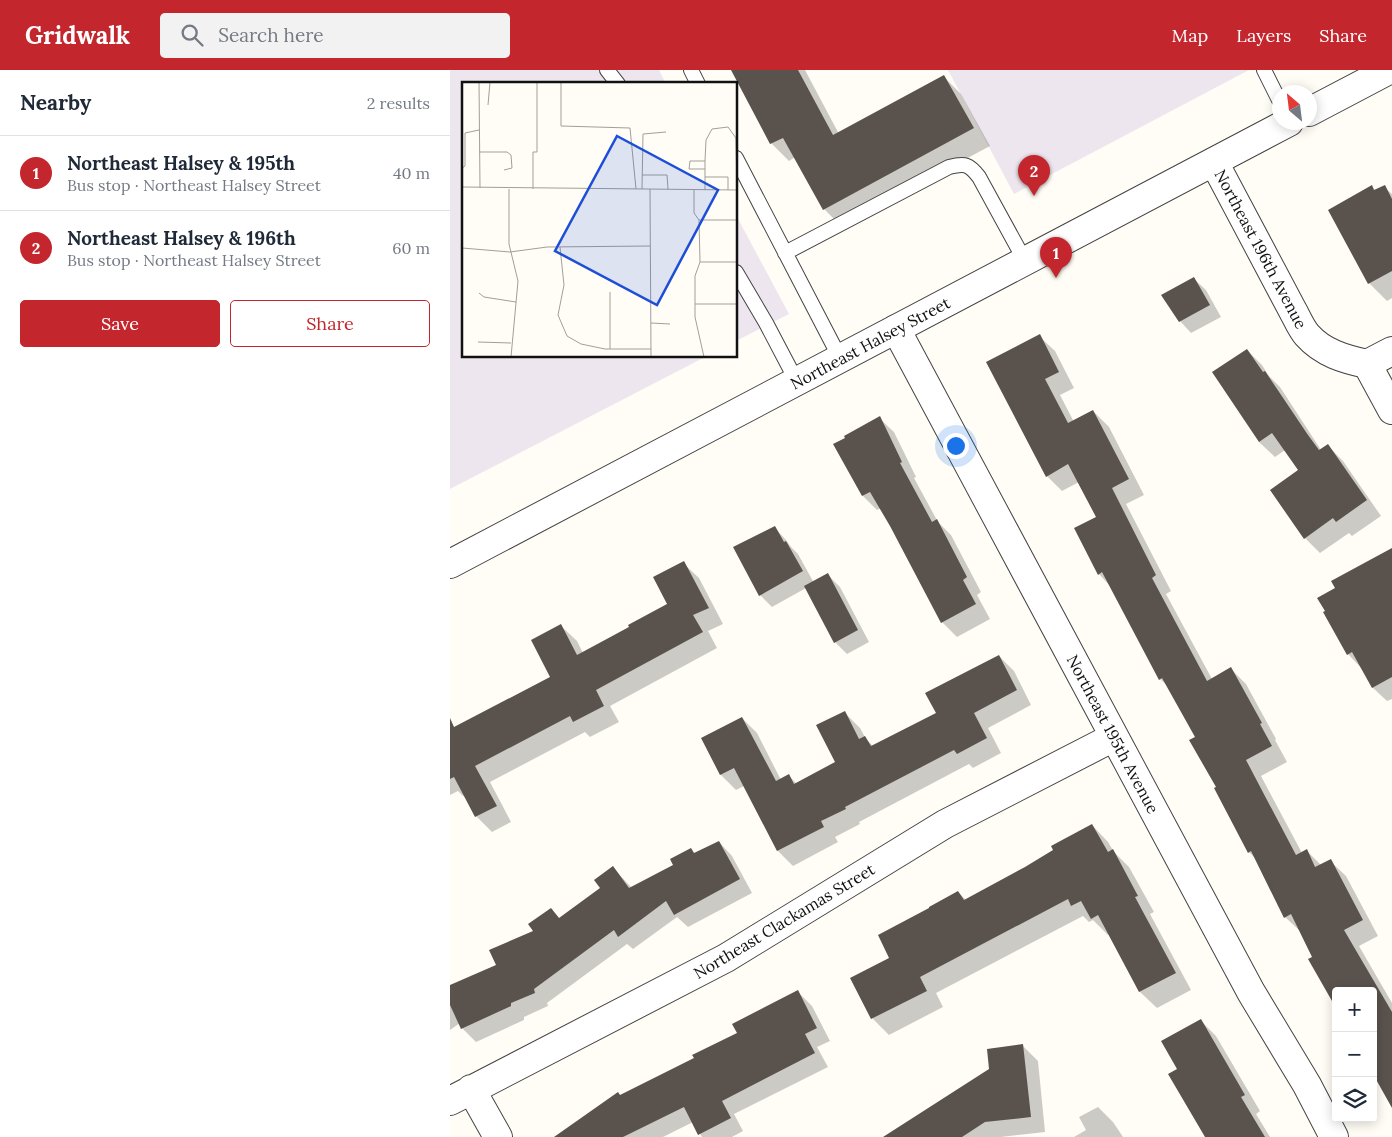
<!DOCTYPE html>
<html lang="en">
<head>
<meta charset="utf-8">
<style>
  :root { --surface:#fff; --page:#f2f2f3; --text:#1f2937; --muted:#747a83; --line:#e0e1e3; --accent:#c4262e }
  body { margin:0; font-family:Lora,serif; background:var(--page); color:var(--text) }
  .controls { position:absolute; right:15px; bottom:15px; display:grid; overflow:hidden; border-radius:5px; box-shadow:0 2px 12px #0003 }
  .controls button { width:45px; height:45px; display:grid; place-items:center; padding:0; border:0; border-bottom:1px solid var(--line); background:var(--surface); color:var(--text); font:25px sans-serif }
  .compass { position:absolute; left:822px; top:15px; width:45px; height:45px; border-radius:50%; background:var(--surface); box-shadow:0 2px 12px #0003; rotate:332deg }
  .you { position:absolute; left:505px; top:375px; width:18px; height:18px; margin:-12px; border:4px solid #fff; border-radius:50%; background:#1a73e8; box-shadow:0 0 0 8px #1a73e833 }
  .badge { display:grid; place-items:center; width:32px; height:32px; border-radius:50%; background:var(--accent); color:#fff; font-size:16px; font-weight:700 }
  .pin { position:absolute; translate:-50% -41px; filter:drop-shadow(0 1px 2px #0008) }
  .pin::after { content:''; position:absolute; top:26px; width:18px; height:15px; background:inherit; clip-path:polygon(0 0,100% 0,50% 100%) }
  .list { margin:0; padding:0; list-style:none }
  h2 { display:flex; justify-content:space-between; align-items:center; height:65px; margin:0; padding:0 20px; font-size:21px }
  h2 small { font-size:16px; font-weight:400; color:var(--muted) }
  .list li { display:grid; grid-template-columns:32px 1fr auto; gap:15px; align-items:center; box-sizing:border-box; height:75px; padding:0 20px; border-top:1px solid var(--line) }
  .list b { display:block; font-size:19px; white-space:nowrap }
  .list p { margin:0; font-size:16px; white-space:nowrap; color:var(--muted) }
  .list em { font-size:16px; font-style:normal; color:var(--muted) }
  .actions { display:flex; gap:10px; padding:15px 20px }
  .actions a { flex:1; padding:11px 0; border:1px solid var(--accent); border-radius:5px; text-align:center; font-size:18px; color:var(--accent) }
  .actions .main { background:var(--accent); color:#fff }
  .icon { flex:none; width:28px; height:28px; fill:none; stroke:currentColor; stroke-width:2; stroke-linecap:round; stroke-linejoin:round }
  .map { position:relative; flex:none; width:942px; height:1067px; overflow:hidden }
  header { display:flex; align-items:center; gap:30px; box-sizing:border-box; height:70px; padding:0 25px; background:var(--accent); color:#fff }
  header strong { font-size:24px }
  nav { display:flex; gap:28px; margin-inline-start:auto; font-size:18px }
  .search { width:350px; height:45px; background:var(--page); display:flex; align-items:center; gap:12px; box-sizing:border-box; padding:0 18px; border-radius:5px; color:var(--muted); font-size:19px }
  main { display:flex }
  aside { flex:1; background:var(--surface) }
  .map>svg:first-child { display:block }
</style>
</head>
<body>
<header>
<strong>Gridwalk</strong>
<div class="search"><svg class="icon" aria-label="search" viewBox="0 0 24 24"><circle cx="10" cy="10" r="6"/><path d="M15 15l6 6"/></svg>Search here</div>
<nav><a>Map</a><a>Layers</a><a>Share</a></nav>
</header>
<main>
<aside>
<h2>Nearby<small>2 results</small></h2>
<ul class="list">
<li><span class="badge">1</span><div><b>Northeast Halsey &amp; 195th</b><p>Bus stop · Northeast Halsey Street</p></div><em>40 m</em></li>
<li><span class="badge">2</span><div><b>Northeast Halsey &amp; 196th</b><p>Bus stop · Northeast Halsey Street</p></div><em>60 m</em></li>
</ul>
<div class="actions"><a class="main">Save</a><a>Share</a></div>
</aside>
<div class="map">
<svg width="942" height="1067" viewBox="0 0 942 1067">
  <rect width="100%" height="100%" fill="#fffdf5"/>
  <path fill="#eee6ef" d="M0,0h209l7,14h-202v272h243l-257,133z
    M498,0h301l-235,124z
    M286,145l53,99 -53,27z"/>
  <path fill="#0003" d="M282,0h73l34,64 105,-57 17,17 29,52 -149,80 -17,-17 -29,-52 -6,4 -18,-18z
    M922,117l4,4 8,-4 8,7v104l-5,3 -18,-18z
    M744,209l12,11 15,27 -30,16 -11,-12z
    M589,266l16,15 19,37 -14,7 14,27 19,-11 16,16 35,68 -18,9 45,87 -5,3 46,85 19,-10 15,15 30,55 -1,1 12,22 -26,14 41,77 5,-2 14,14 9,-4 16,15 32,60 -19,10 33,57v103l-19,-115 -59,-34 -13,-25 -16,-15 -27,-56 -9,-9 -33,-63 1,-1 -20,-51 -28,-50 -9,-8 -49,-92 -12,-13 -1,-56 -19,-36 -17,9 -15,-15z
    M797,280l15,15 7,11 11,11 41,63 7,-4 15,15 38,55 -29,20 -3,-3 -29,20 -15,-15 -5,-68 -15,-20 -10,7 -16,-15z
    M429,348l15,14 22,45 -2,1 24,44 13,13 30,57 -4,3 13,24 -33,18 -15,-15 -61,-114 -4,2 -14,-14z
    M325,458l11,12 5,7 7,7 16,29 14,-8 12,12 29,55 -22,12 -12,-12 -29,-54 -34,19 -12,-12z
    M942,487v142l-5,2 -14,-13 -11,-19 -14,-15z
    M233,493l16,15 24,46 -15,7 9,17 -107,58 9,16 -29,15 -5,-5 -95,50 21,40 -19,10 -16,-16 -11,-21 -2,1 -5,-5 -8,4v-65l101,-53 10,-51 16,15 6,12 85,-48z
    M549,586l15,15 17,34 -43,23 13,25 -28,15 -4,-4 -110,58 1,2 -25,13 3,5 -45,24 -15,-15 -34,-65 -8,4 -15,-15 -19,-36 40,-21 15,15 24,47 8,-4 8,8 39,-21 9,-50 15,15 6,11 7,7 64,-33z
    M642,755l16,17 6,10 15,15 25,45 -4,2 41,76 -34,18 -17,-16 -30,-58 -2,1 -15,-15 -4,2 -6,-6 -147,77 7,14 -54,28 -16,-16 -21,-40 39,-20 67,-67 8,8 59,-31z
    M269,772l13,14 20,37 -64,34 -11,-10 -44,32 -6,-5 -80,59 1,3 -24,11v3l-48,22 -14,-14 -2,-5 -10,7v-43l47,-21 38,-34 16,-23 9,10 42,-31 11,-20 19,20 43,-22 16,-17 4,5z
    M348,922l14,14 18,35 -13,6 11,20 -94,47 9,17 -11,6h-30l-9,-15 -30,15h-83l40,-41 75,-38 44,-25z
    M750,950l16,16 44,75 -4,3 14,23h-64l-27,-68z
    M573,976l15,15 7,71 -44,5h-87l76,-67z
    M648,1037l15,15 10,15h-49l12,-7 -7,-13z"/>
  <path fill="#5a524d" d="M281,0h67l35,65 111,-60 30,53 -151,82 -40,-72 -13,6z
    M922,115l2,5 11,-5 7,14v72l-24,13 -40,-74z
    M744,207l16,28 -31,17 -18,-27z
    M590,264l19,38 -14,7 23,44 25,-13 36,69 -17,9 44,87 -4,3 55,103 24,-14 31,56 -2,1 12,22 -26,14 50,95 11,-6 8,18 16,-8 32,61 -19,10 48,82v96l-19,-34v-83h-37v17l-28,-49 4,-2 -21,-43 -7,4 -33,-67 -3,2 -34,-65 2,-1 -27,-47 6,-3 -33,-59 -3,2 -57,-108 -4,3 -24,-47 22,-11 -28,-53 -22,13 -60,-115z
    M797,279l16,23 2,-1 43,64 11,15 9,-6 39,56 -31,22 -3,-4 -29,21 -34,-49 28,-20 -26,-37 -13,9 -47,-70z
    M430,346l22,46 -2,1 32,59 5,-3 30,58 -4,3 13,24 -35,19 -51,-97 -20,-34 -8,4 -29,-52 12,-6 -1,-2z
    M325,456l9,16 2,-1 17,30 -44,25 -26,-49z
    M942,478v129l-20,11 -20,-36 -5,3 -24,-43 2,-1 -8,-13 18,-10 -4,-7z
    M234,491l25,47 -16,7 10,17 -107,58 8,16 -31,16 -3,-6 -95,50 22,40 -22,11 -21,-40 -4,2v-61l4,9 96,-50 -19,-37 30,-16 16,31 52,-28 -1,-2 39,-21 -14,-27z
    M378,503l30,57 -24,13 -30,-57z
    M549,585l18,35 -43,23 13,25 -30,16 -3,-4 -109,57 1,2 -25,12 3,6 -47,24 -43,-83 -14,7 -19,-37 41,-21 34,64 13,-7 5,10 41,-22 -19,-37 29,-14 14,28 6,-3 6,10 65,-33 -11,-20z
    M642,754l16,28 5,-3 25,47 -3,1 41,76 -37,19 -41,-77 -7,4 -10,-18 -10,5 -3,-7 -148,78 7,14 -56,28 -21,-41 39,-20 -11,-23 51,-27v-1l29,-16 6,9 61,-33 28,-17 -2,-4z
    M269,771l21,38 -66,36 -8,-14 -48,36 -4,-7 -80,59 1,4 -24,10v3l-50,23 -11,-24v-20l46,-20 -7,-15 44,-19 -5,-7 23,-16 8,10 41,-30 -6,-8 19,-14 16,22 44,-23 -3,-6 21,-11 3,5z
    M348,920l19,38 -12,6 10,19 -93,48 9,17 -33,17 -14,-28 -61,30h-69l64,-45 2,3 74,-37 -2,-3 45,-22 -5,-9z
    M751,949l44,76 -4,2 24,40h-60l-37,-63 9,-5 -16,-28z
    M573,974l8,73 -46,5 -23,15h-79l106,-68 -2,-20z"/>
  <g fill="none" stroke-linecap="round" stroke-linejoin="round">
    <defs>
      <path id="service" d="M157,0l11,14
        M241,0l7,14
        M814,0l15,30
        M286,88l104,200
        M335,183l164,-86c16,-4 20,-3 30,10l46,84
        M286,202l30,51 31,59"/>
      <path id="minor" d="M764,92l79,149c4,7 8,17 14,24 16,18 37,24 60,29l25,46
        M446,259l355,663 56,93 27,52
        M917,294l25,-13
        M21,1019l27,48
        M0,1031l276,-143 219,-134 169,-87"/>
      <path id="tertiary" d="M859,42l80,-42
        M0,494l839,-442"/>
    </defs>
    <use href="#service" stroke="#444" stroke-width="16"/>
    <use href="#minor" stroke="#444" stroke-width="30"/>
    <use href="#tertiary" stroke="#444" stroke-width="30"/>
    <use href="#service" stroke="#fff" stroke-width="14"/>
    <use href="#minor" stroke="#fff" stroke-width="28"/>
    <use href="#tertiary" stroke="#fff" stroke-width="28"/>
  </g>
  <g text-anchor="middle" dominant-baseline="central" stroke-width="5" stroke-linejoin="round" paint-order="stroke">
    <g font-size="16" fill="#111" stroke="#fff">
      <text transform="translate(811 179) rotate(62)">Northeast 196th Avenue</text>
      <text transform="translate(420 273) rotate(-28)">Northeast Halsey Street</text>
      <text transform="translate(663 664) rotate(62)">Northeast 195th Avenue</text>
      <text transform="translate(334 851) rotate(-31)">Northeast Clackamas Street</text>
    </g>
  </g>
  <g transform="translate(12 12)">
    <rect width="275" height="275" fill="#fffdf5"/>
    <path fill="none" stroke="#a09f9a" stroke-width="1" d="M17,0l1,106M99,0v44l69,2 6,61M26,23l2,-23M17,70h28l4,3 1,13 -8,2M243,79l1,-21 6,-11 16,-2 8,11 1,52M0,86l3,-2v-33l14,-3M180,93h25l1,14M243,95v-16h-15l-1,8h16M0,105l275,3M47,107v55l9,37 -7,76M71,107v-37h4v-69M180,107l1,-55 23,-2M188,107l1,168M232,108v23l5,7 1,42 -5,14v41l9,40M243,108v-13h23v13M237,138h38M98,165l4,38 -6,30 9,21 14,8 24,5h46M0,166l48,4 37,-5 103,-1M238,180h37M17,211l5,4 32,5M233,222h42M189,241l19,1M16,260l33,1M148,267v-57"/>
    <path fill="#1d4ed8" fill-opacity="0.15" stroke="#1d4ed8" stroke-width="2.5" d="M155,54l101,54 -61,115 -102,-54z"/>
    <rect width="275" height="275" fill="none" stroke="#111" stroke-width="2.5"/>
  </g>
</svg>
<div class="controls">
<button>+</button>
<button>−</button>
<button><svg class="icon" aria-label="layers" viewBox="0 0 24 24"><path d="M12 4l9 5-9 5-9-5zM3 14l9 5 9-5"/></svg></button>
</div>
<svg class="compass" viewBox="-18 -18 36 36"><path d="M0-13l5 13h-10z" fill="#e53935"/><path d="M0 13l5-13h-10z" fill="#747a83"/></svg>
<div class="you"></div>
<div class="pin badge" style="left:606px;top:208px">1</div>
<div class="pin badge" style="left:584px;top:126px">2</div>
</div>
</main>
</body>
</html>
